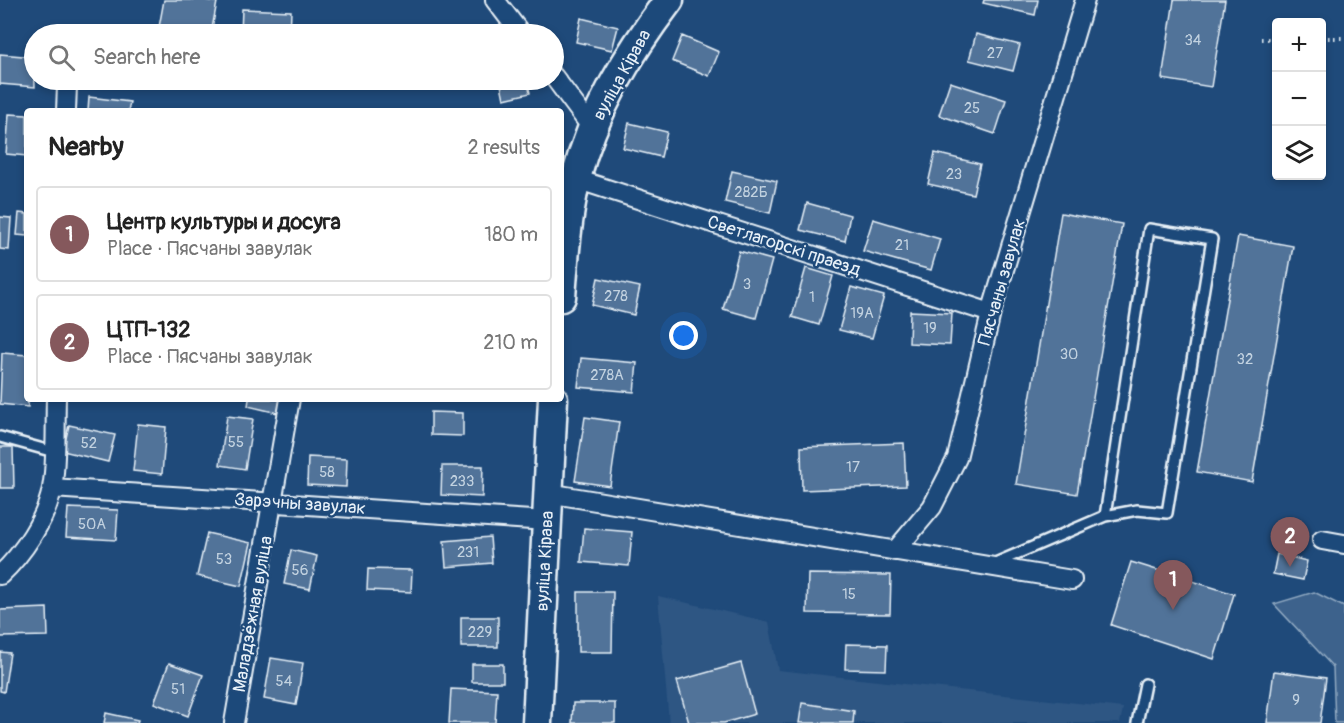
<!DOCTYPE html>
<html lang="en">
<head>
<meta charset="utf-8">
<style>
  :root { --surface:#fff; --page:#f6f6f6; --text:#222; --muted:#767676; --line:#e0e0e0; --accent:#85585c }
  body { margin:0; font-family:Pangolin,sans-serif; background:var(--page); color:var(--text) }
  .controls { position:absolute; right:18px; top:18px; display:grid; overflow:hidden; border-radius:6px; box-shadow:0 3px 9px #0003 }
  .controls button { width:54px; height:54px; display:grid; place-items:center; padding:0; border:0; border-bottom:2px solid var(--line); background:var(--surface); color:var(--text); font:30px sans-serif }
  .you { position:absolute; left:684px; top:336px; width:21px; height:21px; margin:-15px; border:4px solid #fff; border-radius:50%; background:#1a73e8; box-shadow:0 0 0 9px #1a73e833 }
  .badge { display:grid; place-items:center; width:39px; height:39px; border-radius:50%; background:var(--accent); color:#fff; font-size:20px; font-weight:700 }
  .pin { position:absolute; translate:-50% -50px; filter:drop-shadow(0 2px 3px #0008) }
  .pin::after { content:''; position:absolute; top:32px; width:21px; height:18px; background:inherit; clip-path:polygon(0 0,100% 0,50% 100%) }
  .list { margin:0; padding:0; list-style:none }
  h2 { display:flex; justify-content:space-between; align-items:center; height:78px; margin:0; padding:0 24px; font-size:26px }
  h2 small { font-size:20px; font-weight:400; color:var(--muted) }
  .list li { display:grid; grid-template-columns:39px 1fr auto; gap:18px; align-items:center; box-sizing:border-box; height:96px; margin:0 12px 12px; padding:0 12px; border:2px solid var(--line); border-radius:6px }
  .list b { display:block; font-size:22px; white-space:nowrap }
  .list p { margin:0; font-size:20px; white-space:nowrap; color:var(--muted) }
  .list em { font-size:20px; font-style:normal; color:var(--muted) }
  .icon { flex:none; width:33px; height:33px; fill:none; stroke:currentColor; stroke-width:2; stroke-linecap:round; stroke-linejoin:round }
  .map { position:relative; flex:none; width:1344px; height:723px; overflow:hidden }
  .search { position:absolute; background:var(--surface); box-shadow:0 3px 9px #0003; left:24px; top:24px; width:540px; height:66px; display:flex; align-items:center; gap:15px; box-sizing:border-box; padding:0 21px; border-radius:33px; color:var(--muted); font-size:22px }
  .panel { position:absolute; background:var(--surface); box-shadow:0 3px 9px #0003; left:24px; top:108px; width:540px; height:294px; border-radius:6px }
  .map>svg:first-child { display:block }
</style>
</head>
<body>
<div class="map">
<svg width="1344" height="723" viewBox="0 0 1344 723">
  <rect width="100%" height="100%" fill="#1f4a7a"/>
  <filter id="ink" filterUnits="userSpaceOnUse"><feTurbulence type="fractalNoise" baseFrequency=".0167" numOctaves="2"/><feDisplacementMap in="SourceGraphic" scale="12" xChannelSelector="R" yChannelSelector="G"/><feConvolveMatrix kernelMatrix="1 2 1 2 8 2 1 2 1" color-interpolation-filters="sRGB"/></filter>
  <g filter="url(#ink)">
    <path fill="#2e5683" d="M658,596l111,26 9,48 345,38 -3,15h-451z"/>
    <path fill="#3c628c" stroke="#92aac2" stroke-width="1.5" d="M1314,592l30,15v116h-9l-2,-56 -59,-63z"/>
    <path fill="#517399" stroke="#e8f1f8" stroke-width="1.5" d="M164,0h40l13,2 -6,32 -52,-7z
      M984,0h54l-3,15 -52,-12z
      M1174,0h51l-14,87 -49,-8z
      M242,9l49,2 -1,23h-49z
      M581,18l37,9 -6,23 -36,-8z
      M976,34l44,11 -7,26 -44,-11z
      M682,36l37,16 -10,24 -37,-15z
      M0,54l34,3 1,30 -35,-3z
      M393,80h59l-1,7z
      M500,80h27l3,13 -26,6z
      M950,82l56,18 -11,34 -56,-19z
      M89,97l41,5 -2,9h-40z
      M9,114l18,1v41l-21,-2z
      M629,123l38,9 -6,25 -38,-9z
      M935,153l45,11 -7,30 -45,-10z
      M732,171l45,10 -7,32 -45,-11z
      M807,203l43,12 -5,26 -45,-11z
      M19,213l8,1v22l-10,-1z
      M1061,213l61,11 -45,270 -61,-10z
      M0,217l11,1 -2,32 -9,-1z
      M873,219l67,20 -9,31 -68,-19z
      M1238,236l55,10 -41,236 -55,-10z
      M739,251l33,9 -16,58 -33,-9z
      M806,268l27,8 -14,49 -27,-8z
      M598,278l42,9 -6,28 -42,-10z
      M851,287l33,9 -12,42 -33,-8z
      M910,311l42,2 -2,32 -41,-2z
      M2,353l25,2 1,52 -28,-3z
      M581,358l56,5 -3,29 -56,-5z
      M249,399h32l-3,14 -30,-7z
      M431,412l32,1v23l-32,-1z
      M227,416l26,3 -8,50 -25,-4z
      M585,417l34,5 -9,64 -35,-5z
      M138,424l28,3 -4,47 -29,-3z
      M69,425l46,10 -7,27 -45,-11z
      M904,443l2,43 -104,4 -1,-43z
      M0,447h13l1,41h-14z
      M308,457l39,2 -1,28 -39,-2z
      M442,466h41l-1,31 -41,-2z
      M68,508l50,2 -2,30 -50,-3z
      M584,528l48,4 -3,34 -48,-4z
      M207,533l44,10 -10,43 -44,-10z
      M490,537l2,26 -46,4 -2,-26z
      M291,550l26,6 -7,33 -26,-5z
      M1277,554l30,7 -4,19 -30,-6z
      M1131,562l103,32 -20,65 -103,-34z
      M368,569l44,1 -1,22 -44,-2z
      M808,574l83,1 -1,39 -83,-1z
      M578,592h35l-1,60h-34z
      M47,608l1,28 -48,1v-27z
      M461,617h37v30h-37z
      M846,644l41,1 -1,25 -41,-1z
      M0,652l10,1 -6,39 -4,-1z
      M271,658l32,5 -7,42 -32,-6z
      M169,663l34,12 -15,41 -34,-13z
      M741,663l14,51 -31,9h-35l-12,-42z
      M472,664h31v18h-31z
      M1274,671l52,7 -6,45h-53z
      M451,689l46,2 -2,32h-46z
      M573,703h42v20h-43z
      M802,703l52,8 -1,12h-54z
      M106,713l32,7 -1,3h-33z"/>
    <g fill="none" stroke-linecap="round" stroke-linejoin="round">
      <defs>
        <path id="service" d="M0,437l54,15
          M993,564l112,-48 44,-287 63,10 -45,274 -30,-3 -32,6
          M1137,723l8,-39"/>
        <path id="minor" d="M495,0l26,34
          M554,77l38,51
          M66,111l1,-25
          M576,179l415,134
          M52,488l495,33
          M548,493l524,87
          M1322,540l22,4
          M895,551l37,-44 25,-49 34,-145 94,-313
          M0,575c22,-20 47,-57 52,-87 5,-25 3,-62 4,-89
          M234,723l56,-324"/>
        <path id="primary" d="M561,297c3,-39 6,-81 15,-119 17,-66 52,-124 93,-178
          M537,723l16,-324"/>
      </defs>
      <use href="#service" stroke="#e8f1f8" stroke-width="14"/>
      <use href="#minor" stroke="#e8f1f8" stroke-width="22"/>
      <use href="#primary" stroke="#e8f1f8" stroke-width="33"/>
      <path stroke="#e8f1f8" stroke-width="4" stroke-dasharray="1.5 4.5" stroke-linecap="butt" d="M1322,38h22
        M1261,39h15"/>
      <use href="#service" stroke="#1f4a7a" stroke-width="9"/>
      <use href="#minor" stroke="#1f4a7a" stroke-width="18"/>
      <use href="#primary" stroke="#1f4a7a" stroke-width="28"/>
    </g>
  </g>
  <g text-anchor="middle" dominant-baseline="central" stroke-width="5" stroke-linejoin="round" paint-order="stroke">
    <g font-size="15" fill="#c2d2e0">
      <text x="1193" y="40">34</text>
      <text x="995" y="53">27</text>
      <text x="972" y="108">25</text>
      <text x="954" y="174">23</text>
      <text x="751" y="192">282Б</text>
      <text x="902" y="245">21</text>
      <text x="747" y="284">3</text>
      <text x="616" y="296">278</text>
      <text x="812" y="297">1</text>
      <text x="862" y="313">19А</text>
      <text x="930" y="328">19</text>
      <text x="1069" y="354">30</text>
      <text x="1245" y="359">32</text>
      <text x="607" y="375">278А</text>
      <text x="236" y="442">55</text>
      <text x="89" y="443">52</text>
      <text x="853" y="467">17</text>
      <text x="327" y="472">58</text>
      <text x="462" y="481">233</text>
      <text x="92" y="524">50А</text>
      <text x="468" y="552">231</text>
      <text x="224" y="559">53</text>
      <text x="300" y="570">56</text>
      <text x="849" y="594">15</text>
      <text x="480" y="632">229</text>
      <text x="284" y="681">54</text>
      <text x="178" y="689">51</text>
      <text x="1296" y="700">9</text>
    </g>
    <g font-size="18" fill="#e8f1f8" stroke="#1f4a7a">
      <text transform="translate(622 75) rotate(-61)">вуліца Кірава</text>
      <text transform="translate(784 246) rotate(18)">Светлагорскі праезд</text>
      <text transform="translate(1002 282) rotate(-74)">Пясчаны завулак</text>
      <text transform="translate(300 504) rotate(4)">Зарэчны завулак</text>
      <text transform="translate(545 561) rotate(-87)">вуліца Кірава</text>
      <text transform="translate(253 614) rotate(-80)">Маладзёжная вуліца</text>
    </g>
  </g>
</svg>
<div class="controls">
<button>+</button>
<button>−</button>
<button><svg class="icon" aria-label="layers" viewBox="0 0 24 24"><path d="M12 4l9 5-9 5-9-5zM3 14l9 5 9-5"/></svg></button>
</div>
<div class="you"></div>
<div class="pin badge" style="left:1173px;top:610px">1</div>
<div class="pin badge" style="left:1290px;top:567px">2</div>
<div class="search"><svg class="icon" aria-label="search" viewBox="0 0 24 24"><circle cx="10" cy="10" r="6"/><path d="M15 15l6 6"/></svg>Search here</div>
<section class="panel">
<h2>Nearby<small>2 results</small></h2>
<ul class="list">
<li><span class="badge">1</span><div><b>Центр культуры и досуга</b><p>Place · Пясчаны завулак</p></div><em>180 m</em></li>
<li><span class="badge">2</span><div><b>ЦТП-132</b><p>Place · Пясчаны завулак</p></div><em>210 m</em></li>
</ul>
</section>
</div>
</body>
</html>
